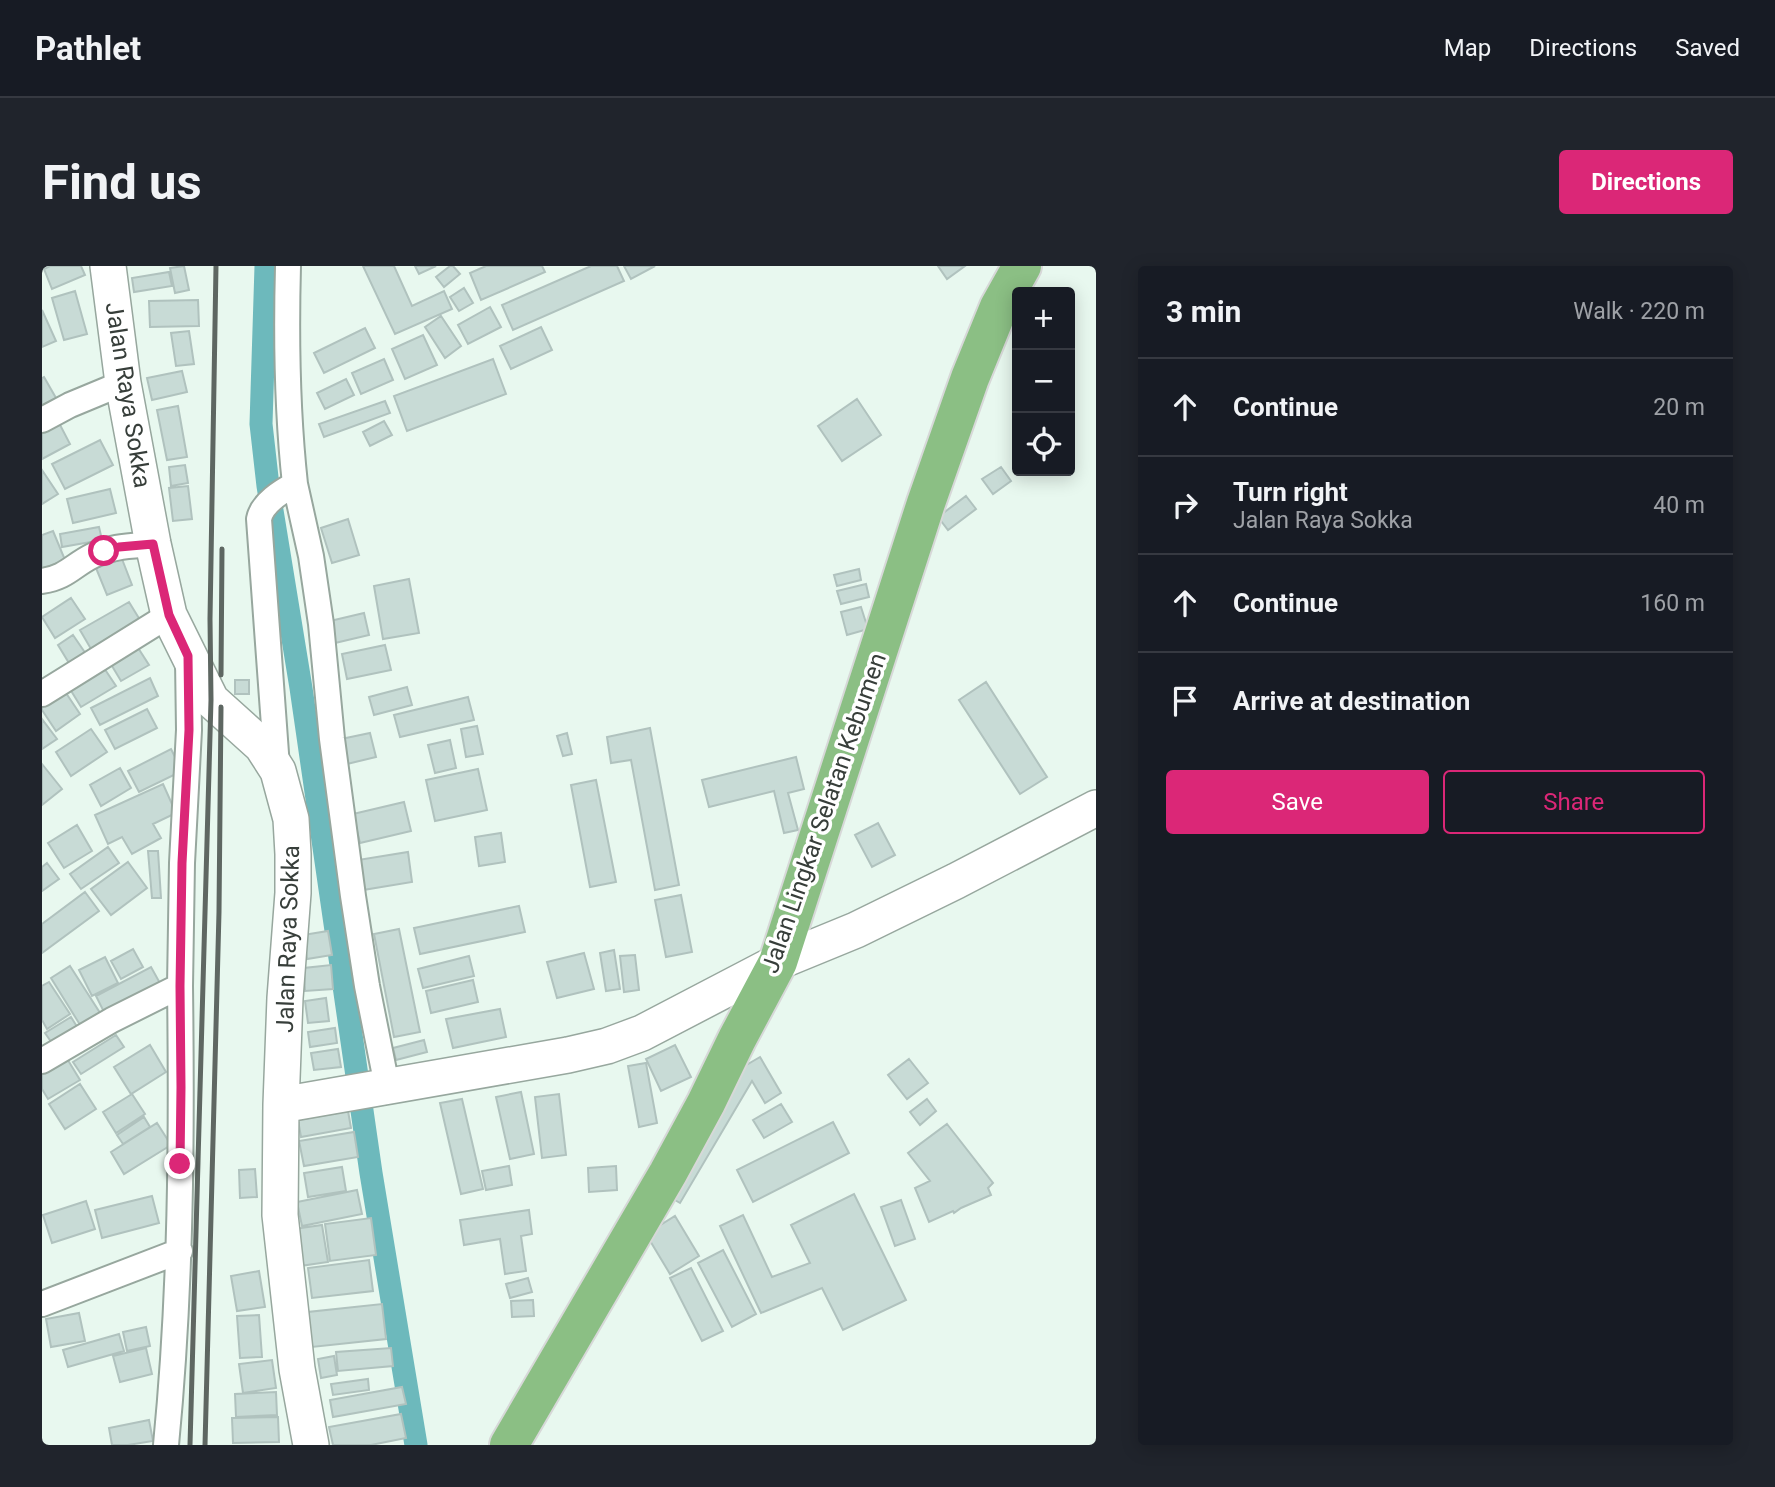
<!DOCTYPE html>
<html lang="en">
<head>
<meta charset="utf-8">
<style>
  :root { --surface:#171b24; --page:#20242c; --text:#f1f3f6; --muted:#9ea1a6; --line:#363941; --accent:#db2777 }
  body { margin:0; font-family:Roboto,sans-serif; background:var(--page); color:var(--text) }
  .controls { position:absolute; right:21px; top:21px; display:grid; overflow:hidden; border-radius:7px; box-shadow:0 4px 18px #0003 }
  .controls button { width:63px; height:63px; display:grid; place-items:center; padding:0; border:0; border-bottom:2px solid var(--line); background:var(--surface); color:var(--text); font:35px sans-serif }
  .stop { position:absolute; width:21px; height:21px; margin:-16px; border:5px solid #db2777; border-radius:50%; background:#fff }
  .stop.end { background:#db2777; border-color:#fff; box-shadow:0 2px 7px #0008 }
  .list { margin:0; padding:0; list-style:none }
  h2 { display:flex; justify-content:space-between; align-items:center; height:91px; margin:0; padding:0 28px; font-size:30px }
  h2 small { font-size:23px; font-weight:400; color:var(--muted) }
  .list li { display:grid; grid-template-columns:46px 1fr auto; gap:21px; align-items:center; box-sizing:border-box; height:98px; padding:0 28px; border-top:2px solid var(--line) }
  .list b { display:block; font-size:26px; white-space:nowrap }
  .list p { margin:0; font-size:23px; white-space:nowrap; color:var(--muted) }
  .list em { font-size:23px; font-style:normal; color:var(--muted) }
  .actions { display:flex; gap:14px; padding:21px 28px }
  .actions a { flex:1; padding:16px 0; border:2px solid var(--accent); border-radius:7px; text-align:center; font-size:24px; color:var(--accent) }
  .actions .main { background:var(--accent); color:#fff }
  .icon { flex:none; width:38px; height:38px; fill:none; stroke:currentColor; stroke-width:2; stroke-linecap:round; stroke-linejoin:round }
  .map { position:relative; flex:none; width:1054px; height:1179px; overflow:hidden; border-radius:7px }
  header { display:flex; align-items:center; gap:42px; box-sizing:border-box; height:98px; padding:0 35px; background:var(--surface); border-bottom:2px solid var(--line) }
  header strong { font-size:33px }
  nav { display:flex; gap:38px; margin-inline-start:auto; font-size:24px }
  .intro { display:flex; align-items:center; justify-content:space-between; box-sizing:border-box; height:168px; padding:0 42px }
  h1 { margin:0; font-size:49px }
  .button { padding:18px 32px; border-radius:7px; background:var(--accent); color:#fff; font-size:24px; font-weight:700 }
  main { display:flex; gap:42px; padding:0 42px }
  aside { flex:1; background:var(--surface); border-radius:7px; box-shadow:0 4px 18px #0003 }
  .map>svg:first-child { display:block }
</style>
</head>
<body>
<header>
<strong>Pathlet</strong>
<nav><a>Map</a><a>Directions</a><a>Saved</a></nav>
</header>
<div class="intro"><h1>Find us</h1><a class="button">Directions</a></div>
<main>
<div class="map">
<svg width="1054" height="1179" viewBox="0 0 1054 1179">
  <rect width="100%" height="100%" fill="#e8f8ef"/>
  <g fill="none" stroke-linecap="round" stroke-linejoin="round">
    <path stroke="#6db9bc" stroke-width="23" d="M224,0l-5,158 7,62 33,202 70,485 45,272"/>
  </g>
  <path fill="#c8dbd6" stroke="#b0c2be" stroke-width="2" d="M8,0h31l4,9 -33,14 -8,-20z
    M142,0l5,24 -14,3 -5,-25z
    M321,0h31l18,40 32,-15 8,18 -57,25z
    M373,0h21l-17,8z
    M408,0h3l7,8 -16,13 -8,-10z
    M444,0h56l3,6 -64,28 -11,-27z
    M549,0h26l7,15 -111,49 -11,-25z
    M582,0h31l-24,13z
    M896,0h27l-18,13z
    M127,6l3,14 -38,6 -2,-14z
    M422,22l9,15 -14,8 -9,-14z
    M33,25l12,43 -23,6 -12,-42z
    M156,34l1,26 -49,1 -1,-26z
    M448,41l11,20 -33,17 -10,-19z
    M0,44l14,31 -14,6z
    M399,50l20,30 -16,12 -20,-31z
    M499,61l11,23 -41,19 -11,-23z
    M323,62l10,20 -51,25 -10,-20z
    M147,65l5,33 -18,2 -5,-33z
    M381,69l14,30 -32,14 -13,-30z
    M342,93l9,21 -32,14 -9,-21z
    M451,93l13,35 -99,37 -13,-35z
    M140,105l5,21 -35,8 -5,-22z
    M2,111l12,21 -14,8v-28z
    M304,113l8,16 -29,14 -8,-16z
    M815,133l24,36 -39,26 -24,-35z
    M343,135l5,12 -66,24 -5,-13z
    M136,140l9,51 -20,3 -10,-50z
    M16,155l12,23 -28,15v-30z
    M342,155l8,14 -22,11 -7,-14z
    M58,174l13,25 -48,24 -13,-25z
    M143,199l3,18 -17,3 -2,-19z
    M959,201l10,14 -18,13 -11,-15z
    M0,204l16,24 -16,10z
    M146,220l4,33 -19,2 -4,-33z
    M68,223l6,24 -43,10 -6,-24z
    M924,230l10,13 -28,21 -10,-13z
    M306,253l11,36 -27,8 -11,-35z
    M57,261l3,13 -40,7 -2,-13z
    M11,265l12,29 -23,9v-34z
    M80,293l10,26 -25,10 -11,-27z
    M817,303l2,11 -24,6 -3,-11z
    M367,313l10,54 -36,6 -9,-53z
    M824,318l3,13 -28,7 -4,-13z
    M29,332l14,21 -30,19 -13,-21z
    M87,336l11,18 -49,29 -11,-19z
    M819,341l7,22 -21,6 -6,-23z
    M322,347l5,22 -34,8 -5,-22z
    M31,369l15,22 -16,11 -14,-23z
    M91,374l16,25 -28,16 -15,-25z
    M343,379l6,25 -44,9 -5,-25z
    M62,402l12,18 -35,21 -11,-18z
    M108,412l8,18 -58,29 -9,-17z
    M193,414h14v14h-14z
    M944,416l61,95 -27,17 -61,-94z
    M365,421l5,18 -38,10 -5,-18z
    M22,424l16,24 -24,17 -14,-21v-6z
    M426,431l6,23 -74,17 -6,-22z
    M105,443l10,19 -42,21 -10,-19z
    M0,453l15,20 -15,10z
    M435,460l6,28 -17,3 -5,-28z
    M608,462l29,157 -24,5 -24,-130 -20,3 -4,-26z
    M49,463l16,23 -36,24 -15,-24z
    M328,467l6,24 -29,7 -6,-25z
    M525,467l5,21 -9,2 -6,-20z
    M408,474l6,28 -21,5 -7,-28z
    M129,483l11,22 -43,21 -11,-21z
    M754,491l8,32 -16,4 10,37 -14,3 -10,-42 -65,16 -7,-27z
    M0,498l20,25 -20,16z
    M78,502l11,20 -30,18 -11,-21z
    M436,503l9,41 -52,11 -9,-41z
    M554,514l20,102 -26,5 -19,-102z
    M121,518l13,29 -23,11 8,14 -29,16 -10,-17 -14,7 -13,-29z
    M362,536l7,29 -51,12 -7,-29z
    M836,557l17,32 -23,12 -17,-32z
    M35,559l15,26 -28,17 -16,-25z
    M459,567l4,29 -26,4 -4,-29z
    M66,581l11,16 -38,26 -11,-15z
    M106,585h10l3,47h-9z
    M366,586l4,30 -49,8 -5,-30z
    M86,596l19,26 -36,27 -20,-26z
    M5,597l12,16 -17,12v-24z
    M43,626l14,19 -57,42v-29z
    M639,629l11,57 -26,5 -11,-57z
    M477,640l6,26 -105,22 -6,-26z
    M357,663l21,103 -26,5 -20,-103z
    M286,665l4,24 -25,4 -4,-24z
    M91,683l10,18 -22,12 -10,-18z
    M572,684l6,39 -14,2 -6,-38z
    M542,687l10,36 -37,9 -10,-36z
    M593,689l4,35 -15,2 -4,-36z
    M427,690l5,20 -51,12 -5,-19z
    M63,691l13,26 -26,13 -13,-26z
    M289,699l2,24 -28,2 -1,-23z
    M28,700l32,50 -20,12 -31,-50z
    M109,701l10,18 -56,29 -9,-18z
    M431,714l5,22 -47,11 -5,-22z
    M7,716l21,32 -23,15 -5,-9v-34z
    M284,732l3,23 -21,2 -3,-22z
    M458,743l6,28 -53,11 -7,-29z
    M29,751l8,13 -25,16 -9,-13z
    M293,762l2,15 -27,4 -2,-15z
    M74,769l8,12 -43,27 -8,-12z
    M382,774l3,12 -31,8 -3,-12z
    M108,779l16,27 -35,22 -17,-27z
    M633,779l16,32 -30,14 -15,-32z
    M296,783l3,18 -27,3 -3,-17z
    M24,791l14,23 -32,19 -6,-10v-18z
    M718,791l21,36 -16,10 -13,-22 -72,122 -12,-7 75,-129z
    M867,793l19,24 -21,16 -19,-24z
    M604,797l11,60 -18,4 -11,-61z
    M38,818l16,25 -31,20 -16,-25z
    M479,826l13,62 -24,5 -14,-62z
    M90,828l13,20 -29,19 -13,-21z
    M517,828l7,61 -24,3 -7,-61z
    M420,833l21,90 -22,5 -21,-91z
    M885,833l9,12 -16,14 -10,-13z
    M739,838l11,18 -28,16 -11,-18z
    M306,845l3,17 -50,9 -3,-17z
    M102,851l6,10 -27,17 -6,-9z
    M791,856l16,31 -96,49 -16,-32z
    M115,857l14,22 -47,29 -13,-22z
    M905,858l46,59 -5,5 3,7 -30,13 -7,5 -1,-2 -24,11 -14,-34 15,-7 -22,-28z
    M312,866l4,25 -54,9 -5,-25z
    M467,900l3,19 -26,5 -4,-19z
    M574,900l1,24 -28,2 -1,-24z
    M300,901l4,24 -38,6 -4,-24z
    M213,903l2,28 -17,1 -1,-28z
    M315,924l5,24 -60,12 -5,-24z
    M812,928l52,106 -63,30 -21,-42 -61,25 -41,-87 23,-11 29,62 38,-14 -19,-38z
    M110,930l7,27 -57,15 -7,-28z
    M859,934l14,39 -20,7 -14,-39z
    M44,935l9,28 -43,14 -9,-28z
    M487,944l3,24 -11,2 5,35 -21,3 -5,-35 -36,6 -4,-25z
    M633,950l24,40 -29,18 -24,-40z
    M329,952l5,37 -46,6 -5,-37z
    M280,959l6,37 -28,4 -6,-37z
    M681,984l33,64 -24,13 -34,-64z
    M327,994l4,31 -61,7 -4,-30z
    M649,1002l32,63 -21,10 -32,-63z
    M217,1005l6,36 -28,4 -6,-35z
    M486,1012l4,14 -22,6 -4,-14z
    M491,1034l1,16 -22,1 -1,-16z
    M340,1038l4,35 -74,8 -4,-35z
    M37,1047l6,28 -34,6 -5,-28z
    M217,1049l3,42 -22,1 -3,-42z
    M104,1061l4,19 -23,5 -4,-19z
    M77,1068l5,17 -56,16 -5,-17z
    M104,1082l6,26 -32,8 -7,-26z
    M349,1082l2,18 -55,5 -2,-19z
    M292,1090l3,19 -16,3 -3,-19z
    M230,1094l4,28 -33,5 -4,-29z
    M326,1113l1,11 -36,5 -2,-11z
    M360,1121l4,17 -73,13 -3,-17z
    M234,1126l1,23 -41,2 -1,-23z
    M359,1148l5,24 -35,7h-38l-4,-18z
    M236,1151l1,25 -46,1 -1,-25z
    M107,1154l4,21 -25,4h-16l-3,-17z"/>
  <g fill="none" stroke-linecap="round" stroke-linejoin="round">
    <defs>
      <path id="street" d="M0,154l28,-15 53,-22
        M253,218l16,72 10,68 11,115 21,157 14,90 20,100
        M0,315c25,-4 30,-15 50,-25 19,-10 40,-10 61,-12
        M0,428l127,-79
        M235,501l-18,-248c3,-16 23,-28 36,-35 -8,-73 -9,-145 -7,-218
        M0,795l70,-41 68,-34 2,-123 7,-133 -1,-70
        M0,1038l138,-53
        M124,1179c15,-153 16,-306 14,-459"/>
      <path id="secondary" d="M66,0l15,117 30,161 16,71 42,85 51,46 16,25 13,48 2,35v39l-8,105 -4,107 -1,110 17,154 14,76
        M239,839l287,-50 39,-9 35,-13 136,-71 78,-32 100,-49 140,-73"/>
      <path id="highway" d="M467,1179l159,-272 38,-70 31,-64 41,-77 148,-459 44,-125 29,-71 23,-41"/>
    </defs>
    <use href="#street" stroke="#97a79e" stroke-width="28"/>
    <use href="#secondary" stroke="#97a79e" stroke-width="38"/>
    <use href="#highway" stroke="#d7d8d8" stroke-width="42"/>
    <use href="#street" stroke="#fff" stroke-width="24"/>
    <use href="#secondary" stroke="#fff" stroke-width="35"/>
    <use href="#highway" stroke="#8bbf84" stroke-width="38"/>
    <path stroke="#5e6762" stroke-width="5" d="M179,409l1,-126
      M148,1179l21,-745 -1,-81 6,-353
      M163,1179l14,-533 2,-205"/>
  </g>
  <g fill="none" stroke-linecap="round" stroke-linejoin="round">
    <path stroke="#db2777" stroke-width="9" d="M62,285l15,-4 34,-3 16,71 19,41 1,74 -7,133 -2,123 1,101 -1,77"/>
  </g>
  <g text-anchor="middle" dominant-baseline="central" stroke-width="7" stroke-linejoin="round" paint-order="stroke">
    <g font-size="24" fill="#373e3a" stroke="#fff">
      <text transform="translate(86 129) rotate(81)">Jalan Raya Sokka</text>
      <text transform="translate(782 547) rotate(-71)">Jalan Lingkar Selatan Kebumen</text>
      <text transform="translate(246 673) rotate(-88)">Jalan Raya Sokka</text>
    </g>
  </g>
</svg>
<div class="controls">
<button>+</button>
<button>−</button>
<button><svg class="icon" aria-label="locate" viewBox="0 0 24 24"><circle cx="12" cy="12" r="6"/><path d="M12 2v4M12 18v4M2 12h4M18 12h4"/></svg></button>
</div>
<div class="stop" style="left:62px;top:285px"></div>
<div class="stop end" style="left:138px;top:898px"></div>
</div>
<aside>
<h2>3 min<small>Walk · 220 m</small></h2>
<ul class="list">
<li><svg class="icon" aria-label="ahead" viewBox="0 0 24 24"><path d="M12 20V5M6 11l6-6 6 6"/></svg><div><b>Continue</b></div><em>20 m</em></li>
<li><svg class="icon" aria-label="right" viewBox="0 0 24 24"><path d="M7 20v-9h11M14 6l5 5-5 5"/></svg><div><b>Turn right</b><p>Jalan Raya Sokka</p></div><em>40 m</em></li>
<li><svg class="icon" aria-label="ahead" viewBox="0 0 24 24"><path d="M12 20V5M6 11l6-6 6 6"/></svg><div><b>Continue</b></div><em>160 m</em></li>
<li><svg class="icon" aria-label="arrive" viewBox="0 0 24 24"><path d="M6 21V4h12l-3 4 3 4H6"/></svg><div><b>Arrive at destination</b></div></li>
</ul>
<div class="actions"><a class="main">Save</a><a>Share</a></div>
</aside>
</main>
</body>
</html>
